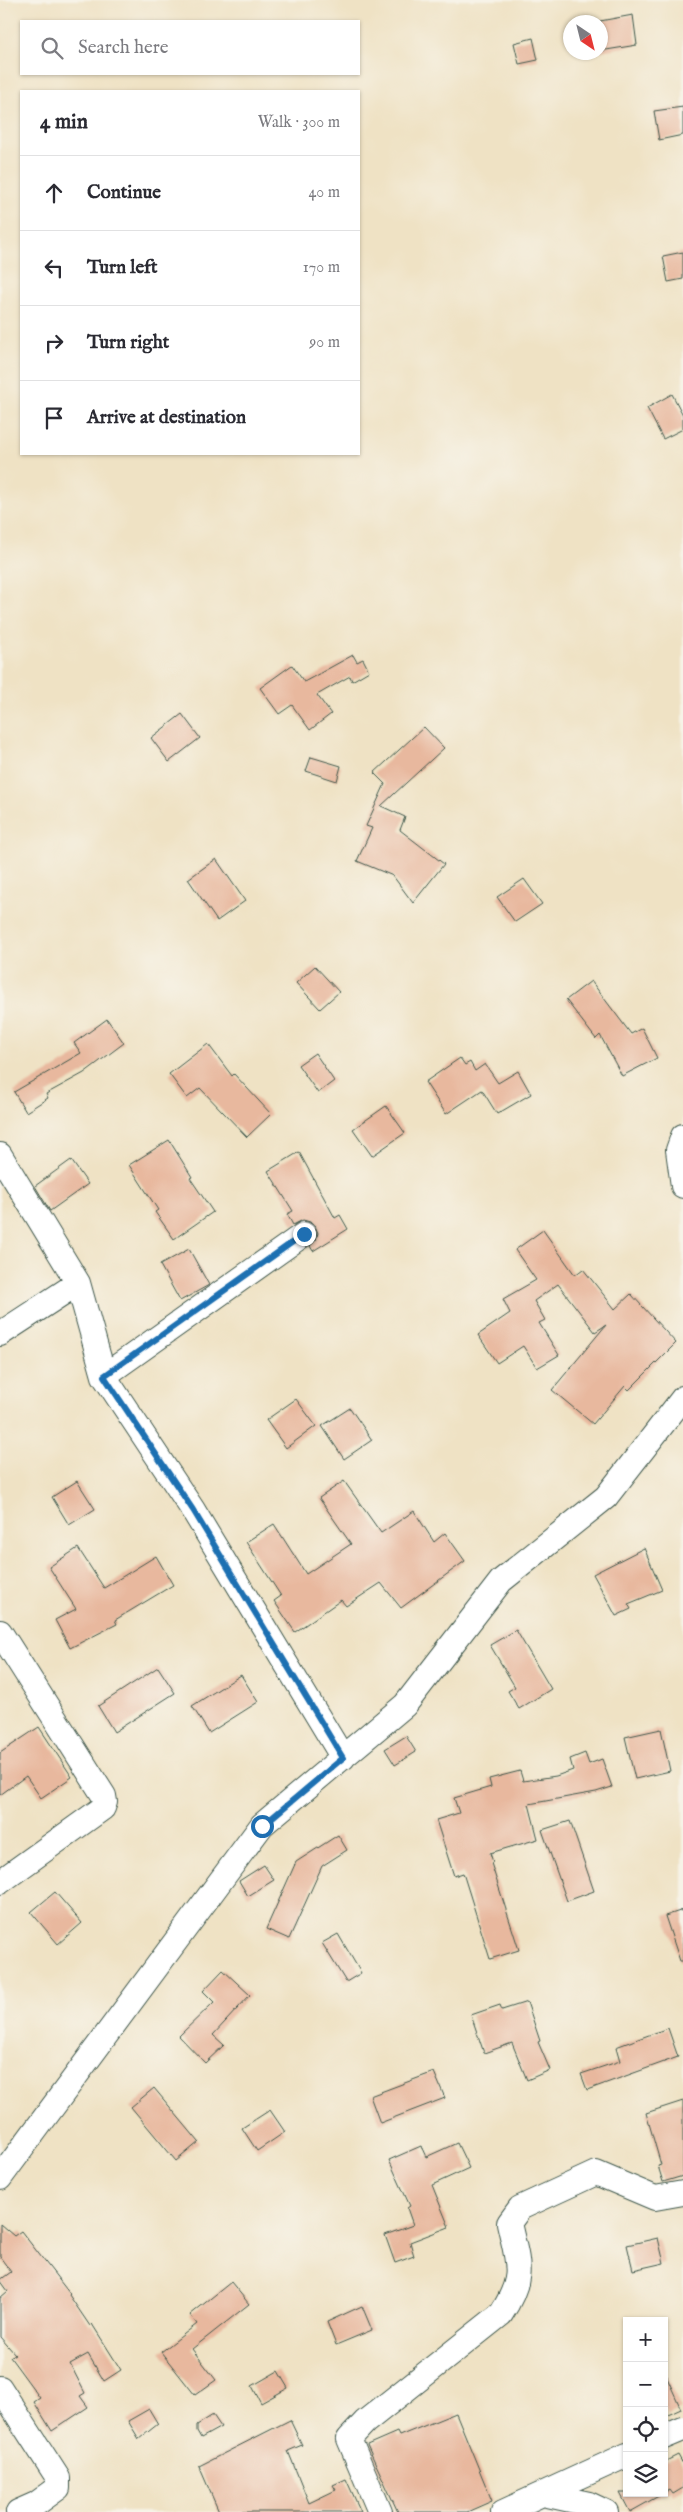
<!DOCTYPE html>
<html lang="en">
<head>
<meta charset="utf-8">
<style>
  :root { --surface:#fff; --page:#f2f2f3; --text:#2b2b33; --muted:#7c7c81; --line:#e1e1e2 }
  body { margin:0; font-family:"IM FELL English",serif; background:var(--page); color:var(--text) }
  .controls { position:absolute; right:15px; bottom:15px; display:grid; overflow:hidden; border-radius:0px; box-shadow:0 1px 4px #0004 }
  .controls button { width:45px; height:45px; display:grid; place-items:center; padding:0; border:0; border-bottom:1px solid var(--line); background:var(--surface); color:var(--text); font:25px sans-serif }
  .compass { position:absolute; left:563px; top:15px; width:45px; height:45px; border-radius:50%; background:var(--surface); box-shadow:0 1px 4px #0004; rotate:145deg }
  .stop { position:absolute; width:15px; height:15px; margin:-11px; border:4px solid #1f6fb2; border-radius:50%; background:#fff }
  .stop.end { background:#1f6fb2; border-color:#fff; box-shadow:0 1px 5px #0008 }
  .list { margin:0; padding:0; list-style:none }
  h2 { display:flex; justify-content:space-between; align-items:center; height:65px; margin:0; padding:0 20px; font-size:21px }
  h2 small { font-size:16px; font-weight:400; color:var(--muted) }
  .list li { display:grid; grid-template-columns:32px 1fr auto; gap:15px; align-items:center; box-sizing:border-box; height:75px; padding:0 20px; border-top:1px solid var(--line) }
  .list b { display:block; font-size:19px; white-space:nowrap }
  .list em { font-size:16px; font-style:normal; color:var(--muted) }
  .icon { flex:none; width:28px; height:28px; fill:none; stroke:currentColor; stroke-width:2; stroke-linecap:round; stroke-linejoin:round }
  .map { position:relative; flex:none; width:683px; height:2512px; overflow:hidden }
  .search { position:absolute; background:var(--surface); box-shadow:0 1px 4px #0004; left:20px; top:20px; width:340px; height:55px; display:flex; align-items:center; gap:12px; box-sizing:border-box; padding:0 18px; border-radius:0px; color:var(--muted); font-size:19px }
  .panel { position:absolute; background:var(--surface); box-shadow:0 1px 4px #0004; left:20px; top:90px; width:340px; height:365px; border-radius:0px }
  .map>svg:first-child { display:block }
</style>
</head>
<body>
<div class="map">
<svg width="683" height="2512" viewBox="0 0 683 2512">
  <rect width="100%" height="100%" fill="#f7f3e8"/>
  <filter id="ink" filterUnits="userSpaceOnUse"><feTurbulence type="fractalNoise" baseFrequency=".02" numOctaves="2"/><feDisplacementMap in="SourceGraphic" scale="10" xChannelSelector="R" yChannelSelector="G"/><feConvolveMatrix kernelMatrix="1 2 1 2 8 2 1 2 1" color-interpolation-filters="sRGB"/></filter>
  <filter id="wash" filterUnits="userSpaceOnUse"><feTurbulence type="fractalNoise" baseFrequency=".0096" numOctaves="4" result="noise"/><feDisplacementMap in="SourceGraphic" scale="20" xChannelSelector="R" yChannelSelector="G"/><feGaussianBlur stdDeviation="1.12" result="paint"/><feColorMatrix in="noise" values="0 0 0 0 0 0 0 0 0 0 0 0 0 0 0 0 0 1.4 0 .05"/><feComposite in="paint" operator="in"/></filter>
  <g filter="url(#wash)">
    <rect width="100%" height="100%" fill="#efe2c4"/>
    <g id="blocks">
      <path fill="#e8b89e" d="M633,15l4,30 -37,6v-30z
        M533,38l5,22 -19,4 -5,-21z
        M683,107v28l-24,5 -5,-29z
        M683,252v27l-15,3 -5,-26z
        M672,394l11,21v14l-20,10 -16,-31z
        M353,655l4,7 6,-3 6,12 -17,10 -2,-5 -33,19 14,19 -21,16 -18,-25 -13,9 -19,-26 32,-23 12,17z
        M182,714l18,24 -31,24 -18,-24z
        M424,727l20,21 -63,58 24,11 -5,13 44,34 -31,39 -20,-27 -36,-15 15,-33 -6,-2 19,-42 -11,-11z
        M311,757l30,9 -4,15 -31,-10z
        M216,859l29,42 -28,20 -29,-42z
        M524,879l18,25 -27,18 -18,-25z
        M315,966l24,26 -19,17 -24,-26z
        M591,981l40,53 11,-6 15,30 -35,18 -22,-41 -4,4 -30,-39z
        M107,1019l17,24 -40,30 -38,21 2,4 -22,14 -12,-20 67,-39 -7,-10z
        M208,1044l24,32 2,-2 37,40 -24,23 -47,-49 -13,10 -18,-24z
        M315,1053l19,28 -16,12 -20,-28z
        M460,1058l5,7 5,-3 5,9 10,-7 13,19 20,-12 13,23 -34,20 -15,-24 -36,24 -21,-32z
        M386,1106l19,27 -33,23 -19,-27z
        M169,1140l23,37 -2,1 23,34 -39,27 -19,-27 3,-2 -29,-45z
        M299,1152l36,66 5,-3 8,14 -35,22 -3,-5 6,-6 2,-7 -3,-7 -5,-4 -7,-2 -10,5 -6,-11 6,-3 -25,-40z
        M71,1160l17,24 -38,27 -15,-25z
        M543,1230l32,45 8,-6 32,40 16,-15 45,49 -47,47 -4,-4 -32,38 -41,-34 54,-65 -11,7 -37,-48 -24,17 11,19 -6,3 20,32 -22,13 -14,-22 -26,17 -19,-28 32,-22 -7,-14 33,-19 -21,-30z
        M189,1249l20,36 -29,16 -20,-36z
        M296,1399l20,27 -30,22 -20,-28z
        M350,1408l22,32 -28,19 -22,-33z
        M77,1481l18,28 -26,16 -17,-28z
        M344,1481l37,52 33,-22 20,31 11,-9 20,28 -64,47 -20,-25 -35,23 -5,-6 -46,32 -21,-31 7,-5 -35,-54 28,-18 32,50 45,-30 -32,-46z
        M78,1548l26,40 52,-32 17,29 -58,35 2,4 -47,24 -15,-28 21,-11 -27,-42z
        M644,1548l18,42 -34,14 3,5 -15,7 -23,-42z
        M516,1630l35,59 -32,20 -11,-18 7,-4 -25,-42z
        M158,1667l17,26 -61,39 -16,-26z
        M241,1675l17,27 -49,31 -17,-27z
        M39,1727l33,50 -31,21 -15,-22 -26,19v-42z
        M661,1729l9,42 -35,8 -10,-42z
        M406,1736l10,16 -21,13 -10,-16z
        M585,1753l4,11 13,-5 10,28 -16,5 -67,12 9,35 -48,14 3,9 -2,1 28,87 -29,9 -27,-86 -9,3 -18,-56 23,-7 -5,-15 37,-11 -2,-8 31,-8 3,10 33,-5 17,-6 -3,-11z
        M570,1821l24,70 -27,10 -25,-71z
        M338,1835l9,15 -25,16 -33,73 -23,-10 30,-67z
        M264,1865l10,15 -26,16 -9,-15z
        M55,1892l27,31 -24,21 -27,-32z
        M683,1910v51h-3l-15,-45z
        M338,1934l23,39 -15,9 -24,-39z
        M223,1970l27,25 -37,40 11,10 -19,18 -26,-27 35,-34 -11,-11z
        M527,2002l13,39 -2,1 12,28 -23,10 -15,-37 -28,10 -13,-38 29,-10 2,5z
        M668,2028l10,29 -91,33 -6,-16 39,-13 -4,-14z
        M434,2072l11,26 -65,25 -10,-27z
        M154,2088l45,54 -23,19 -45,-54z
        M683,2101v75l-20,6 -5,-16 3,-1 -15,-52z
        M270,2110l15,22 -28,19 -15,-23z
        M457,2143l12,25 -37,17 17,42 -39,15 4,14 -19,7 -10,-28 28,-10 -6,-17 3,-2 -21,-46 32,-14 5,11z
        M0,2224l14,12 7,-5 49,63 -1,1 21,31 2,-2 29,46 -17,11 -16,-27 -18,10 15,29 -5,3 8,11 -36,24 -18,-29 6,-4 -30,-41 5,-3 -15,-17v-39l8,-7 -8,-11 11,-8 -11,-15z
        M658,2238l6,25 -31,7 -6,-25z
        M231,2282l18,22 -57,45 24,31 -21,15 -34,-43 36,-28 -7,-9z
        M362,2306l10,24 -36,15 -9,-23z
        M278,2371l10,17 -27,15 -9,-17z
        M664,2371l17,38 -13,6 -4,-7z
        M149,2409l9,15 -19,15 -11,-18z
        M456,2413l36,88 -25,11h-69l-31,-67 30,-13 2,4z
        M213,2415l8,12 -20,11 -4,-7v-6z
        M290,2420l12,25 -14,6 21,52 27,-13 -3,-5 13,-6 15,33h-142l-20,-46z
        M678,2455l5,9v24l-10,6 -3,-4 -6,3v-31z
        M620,2493h44l-34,19z"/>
    </g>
  </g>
  <g filter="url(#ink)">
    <use href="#blocks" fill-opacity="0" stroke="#3e564a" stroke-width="1"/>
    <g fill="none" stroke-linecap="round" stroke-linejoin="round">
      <defs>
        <path id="minor" d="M683,1136l-5,14 5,36
          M0,1155l78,128 26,93 89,134 150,248
          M0,1334l78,-51
          M104,1376l200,-142
          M0,1632l104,164 1,6 -2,6 -103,74
          M0,2178l262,-353 143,-120 96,-124 105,-84 77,-99
          M0,2388l58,90v10l-22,16 -18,8
          M664,2437l19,-8
          M543,2494l46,10 17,8
          M380,2512l-31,-73 16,-17 136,-108c25,-38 17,-50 8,-91l11,-15 76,-35 59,25 28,-5
          M503,2512l124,-57"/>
      </defs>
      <use href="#minor" stroke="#3e564a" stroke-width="26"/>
      <use href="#minor" stroke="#fff" stroke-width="24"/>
    </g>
  </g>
  <g fill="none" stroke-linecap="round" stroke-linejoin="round" filter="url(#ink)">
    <path stroke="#1f6fb2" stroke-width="6" d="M262,1826l81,-68 -150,-248 -89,-134 200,-142"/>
  </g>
</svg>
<div class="controls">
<button>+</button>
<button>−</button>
<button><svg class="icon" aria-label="locate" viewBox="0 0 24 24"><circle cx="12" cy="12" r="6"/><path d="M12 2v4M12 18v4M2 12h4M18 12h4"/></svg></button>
<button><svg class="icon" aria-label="layers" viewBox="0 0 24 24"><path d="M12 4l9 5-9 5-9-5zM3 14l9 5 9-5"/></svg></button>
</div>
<svg class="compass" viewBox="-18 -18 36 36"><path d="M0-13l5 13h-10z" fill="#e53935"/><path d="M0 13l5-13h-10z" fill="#7c7c81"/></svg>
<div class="stop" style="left:262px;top:1826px"></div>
<div class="stop end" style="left:304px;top:1234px"></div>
<div class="search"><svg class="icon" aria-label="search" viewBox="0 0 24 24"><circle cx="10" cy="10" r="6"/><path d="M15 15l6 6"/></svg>Search here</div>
<section class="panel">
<h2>4 min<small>Walk · 300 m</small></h2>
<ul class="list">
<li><svg class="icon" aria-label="ahead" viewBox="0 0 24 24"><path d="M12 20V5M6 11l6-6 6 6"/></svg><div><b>Continue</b></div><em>40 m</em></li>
<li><svg class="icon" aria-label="left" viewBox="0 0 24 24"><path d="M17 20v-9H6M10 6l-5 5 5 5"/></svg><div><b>Turn left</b></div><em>170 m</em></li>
<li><svg class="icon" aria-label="right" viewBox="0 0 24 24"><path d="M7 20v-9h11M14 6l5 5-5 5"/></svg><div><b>Turn right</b></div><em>90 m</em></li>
<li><svg class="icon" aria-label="arrive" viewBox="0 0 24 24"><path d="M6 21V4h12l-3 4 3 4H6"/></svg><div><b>Arrive at destination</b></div></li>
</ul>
</section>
</div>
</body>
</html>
